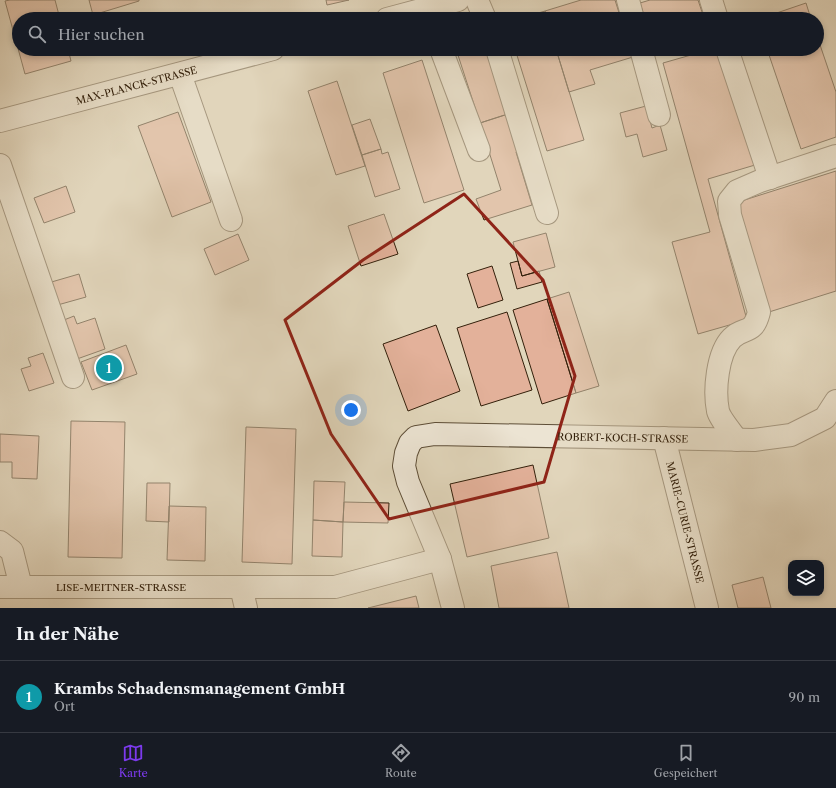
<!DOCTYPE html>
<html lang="de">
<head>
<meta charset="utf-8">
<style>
  :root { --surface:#171b24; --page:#242831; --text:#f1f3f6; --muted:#9ea1a6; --line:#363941; --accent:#7c3aed }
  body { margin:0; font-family:"Libre Caslon Text",serif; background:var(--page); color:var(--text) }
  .controls { position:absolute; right:12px; bottom:12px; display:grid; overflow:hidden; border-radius:8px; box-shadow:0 2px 6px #0003 }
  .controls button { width:36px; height:36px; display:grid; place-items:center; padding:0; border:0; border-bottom:1px solid var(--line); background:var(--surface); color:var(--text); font:20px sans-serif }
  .you { position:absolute; left:351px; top:410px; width:14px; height:14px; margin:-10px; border:3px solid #fff; border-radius:50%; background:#1a73e8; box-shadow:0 0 0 6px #1a73e833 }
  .badge { display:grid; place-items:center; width:26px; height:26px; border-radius:50%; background:var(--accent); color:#fff; font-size:13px; font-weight:700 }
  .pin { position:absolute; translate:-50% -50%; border:2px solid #fff; box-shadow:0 1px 4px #0006 }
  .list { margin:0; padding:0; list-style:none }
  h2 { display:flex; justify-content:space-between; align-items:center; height:52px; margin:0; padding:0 16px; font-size:17px }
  h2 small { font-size:13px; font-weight:400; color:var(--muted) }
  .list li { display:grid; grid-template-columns:26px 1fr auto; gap:12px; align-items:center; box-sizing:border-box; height:72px; padding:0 16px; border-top:1px solid var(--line) }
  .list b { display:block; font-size:15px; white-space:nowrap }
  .list p { margin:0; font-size:13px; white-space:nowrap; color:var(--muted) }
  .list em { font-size:13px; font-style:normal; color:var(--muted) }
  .icon { flex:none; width:22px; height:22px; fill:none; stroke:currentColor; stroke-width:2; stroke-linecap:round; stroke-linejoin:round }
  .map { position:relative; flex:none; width:836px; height:608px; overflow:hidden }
  .search { position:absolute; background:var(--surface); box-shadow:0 2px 6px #0003; left:12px; right:12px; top:12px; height:44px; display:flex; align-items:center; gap:10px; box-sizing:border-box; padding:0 14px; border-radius:22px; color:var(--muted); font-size:15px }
  .sheet { height:124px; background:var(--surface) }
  nav { display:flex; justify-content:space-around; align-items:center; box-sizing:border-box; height:56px; border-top:1px solid var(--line); background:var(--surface); font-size:11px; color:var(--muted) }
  nav a { display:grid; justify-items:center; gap:2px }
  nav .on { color:var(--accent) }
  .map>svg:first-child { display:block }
</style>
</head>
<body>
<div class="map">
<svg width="836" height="608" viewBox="0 0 836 608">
  <rect width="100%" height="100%" fill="#e1d6bb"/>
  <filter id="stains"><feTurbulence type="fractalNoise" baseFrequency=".005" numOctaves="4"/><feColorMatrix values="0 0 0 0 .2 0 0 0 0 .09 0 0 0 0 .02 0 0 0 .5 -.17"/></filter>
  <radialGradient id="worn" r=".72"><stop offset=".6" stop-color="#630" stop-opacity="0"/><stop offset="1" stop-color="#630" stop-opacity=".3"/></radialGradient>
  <path fill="#e3b19a" stroke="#33200b" d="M10,0h45l5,19h-41v30h49l3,12 -46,13 -20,-73z
    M89,0h50v1l-46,14z
    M326,0h23l-22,5z
    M581,0h34l6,19h-74l-2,-8z
    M650,0h48l6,18 -59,1 -5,-16z
    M806,3l5,16h-52z
    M545,11l2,8h-11l-1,-5z
    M817,36l19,56v45l-35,12 -34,-100h50z
    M456,49h35l20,64 -31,10z
    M515,49h41l28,91 -37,11z
    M556,49h74l3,8 -43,13 5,14 -26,8z
    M712,49h11l32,116 -47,14 39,141 -49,14 -26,-92 38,-10 -47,-169z
    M422,60l42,130 -40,13 -41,-130z
    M337,81l28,85 -29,9 -28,-84z
    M646,106l6,22 8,-3 7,25 -24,7 -6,-23 -11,3 -6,-24z
    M178,112l33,90 -39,15 -34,-91z
    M511,113l11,37 -6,2 16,53 -48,15 -8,-21 25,-9 -21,-67z
    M370,119l11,30 -19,6 -10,-30z
    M381,149l1,5 6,-2 12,37 -25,8 -13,-42z
    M836,171v120l-67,21 -34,-109z
    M66,186l9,26 -31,11 -10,-25z
    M384,214l14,40 -37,12 -13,-40z
    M546,233l9,34 -33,9 -9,-34z
    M238,234l11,26 -34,15 -11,-26z
    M518,261l4,15 17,-5 3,11 -25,7 -7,-26z
    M492,266l11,34 -25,8 -11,-34z
    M79,274l7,23 -32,9 -6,-23z
    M569,292l30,94 -23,7 -29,-94z
    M547,299l29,94 -34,11 -29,-94z
    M507,312l25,78 -51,16 -24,-78z
    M74,316l3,8 18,-6 10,31 -28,10 -13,-39z
    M436,325l24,66 -52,20 -25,-67z
    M126,345l11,29 -45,16 -11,-28z
    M43,353l11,30 -25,8 -8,-22 10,-3 -3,-8z
    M71,421l54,1 -3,136 -54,-1z
    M246,427l50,2 -4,135 -50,-2z
    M0,434l39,2 -2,43 -25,-1v-16h-12z
    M533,465l16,73 -82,19 -17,-73z
    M314,481l31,1 -2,40 -30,-2z
    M147,483h23l-1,39 -23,-1z
    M344,502l45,1 -1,20 -45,-1z
    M169,506l37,1 -1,54 -38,-1z
    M313,520l30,2 -1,35 -30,-1z
    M557,552l12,56h-70l-8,-42z
    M763,577l8,31h-33l-6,-23z
    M416,596l3,12h-51z"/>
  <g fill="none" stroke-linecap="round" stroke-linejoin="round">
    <defs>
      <g id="minor">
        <path d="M477,0l8,19"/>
        <path d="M628,0l5,19"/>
        <path d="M711,0l6,19"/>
        <path d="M387,19l71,-19"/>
        <path d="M441,49l38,101"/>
        <path d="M497,49l50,164"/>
        <path d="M641,49l18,66"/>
        <path d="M727,49l43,129"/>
        <path d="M180,74l51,146"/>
        <path id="s1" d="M0,121l273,-72"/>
        <path d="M0,165l73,212"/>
        <path id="s2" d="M664,438l43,170"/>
        <path d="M737,440c-5,-7 -17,-21 -19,-29 -4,-20 -1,-58 14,-73 12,-12 21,-2 27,-26l-29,-97 -1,-14 8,-10 23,-10 76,-25"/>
        <path d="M0,542l12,9 9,36"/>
        <path id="s3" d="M0,587h335l105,-28"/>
        <path d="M241,587l5,21"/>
        <path id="s4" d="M453,608l-13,-49 -32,-77 -4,-16 2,-13 4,-10 6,-6 19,-3 319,6 37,-5 34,-17 11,-17"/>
      </g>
    </defs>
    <use href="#minor" stroke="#5e4e37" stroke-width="24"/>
    <use href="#minor" stroke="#ece4d3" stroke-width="22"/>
  </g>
  <path d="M0 0H836V608H0ZM464,194l79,86 32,96 -31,106 -155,37 -58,-85 -46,-114 78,-60z" fill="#e1d6bb" fill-opacity=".55" fill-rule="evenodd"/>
  <path fill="none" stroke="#8f2418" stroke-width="3" stroke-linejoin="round" d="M464,194l79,86 32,96 -31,106 -155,37 -58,-85 -46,-114 78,-60z"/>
  <g text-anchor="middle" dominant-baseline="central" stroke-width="3" stroke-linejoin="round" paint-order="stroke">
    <g font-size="10" fill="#33200b" stroke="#ece4d3">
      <text stroke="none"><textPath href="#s1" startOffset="141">MAX-PLANCK-STRASSE</textPath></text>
      <text stroke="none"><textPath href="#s4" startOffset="390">ROBERT-KOCH-STRASSE</textPath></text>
      <text stroke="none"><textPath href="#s2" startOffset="87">MARIE-CURIE-STRASSE</textPath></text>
      <text stroke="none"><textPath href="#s3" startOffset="121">LISE-MEITNER-STRASSE</textPath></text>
    </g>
  </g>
  <rect width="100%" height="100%" filter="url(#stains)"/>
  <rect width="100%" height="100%" fill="url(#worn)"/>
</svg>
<div class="controls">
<button><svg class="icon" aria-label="layers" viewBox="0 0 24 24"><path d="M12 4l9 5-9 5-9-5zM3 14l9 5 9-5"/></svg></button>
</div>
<div class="you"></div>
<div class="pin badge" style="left:109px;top:368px;background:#0f9aa8">1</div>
<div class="search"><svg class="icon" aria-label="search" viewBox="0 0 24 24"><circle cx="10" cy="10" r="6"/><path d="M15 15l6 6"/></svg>Hier suchen</div>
</div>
<section class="sheet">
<h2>In der Nähe<small></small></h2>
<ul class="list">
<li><span class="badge" style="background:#0f9aa8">1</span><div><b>Krambs Schadensmanagement GmbH</b><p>Ort</p></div><em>90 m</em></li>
</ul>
</section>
<nav>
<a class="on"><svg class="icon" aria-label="map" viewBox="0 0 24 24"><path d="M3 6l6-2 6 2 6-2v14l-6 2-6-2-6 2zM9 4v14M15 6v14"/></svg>Karte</a>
<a><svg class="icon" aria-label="directions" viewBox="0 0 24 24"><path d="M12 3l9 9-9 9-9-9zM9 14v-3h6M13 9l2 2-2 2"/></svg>Route</a>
<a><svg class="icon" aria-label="saved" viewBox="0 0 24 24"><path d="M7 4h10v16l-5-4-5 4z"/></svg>Gespeichert</a>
</nav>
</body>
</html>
